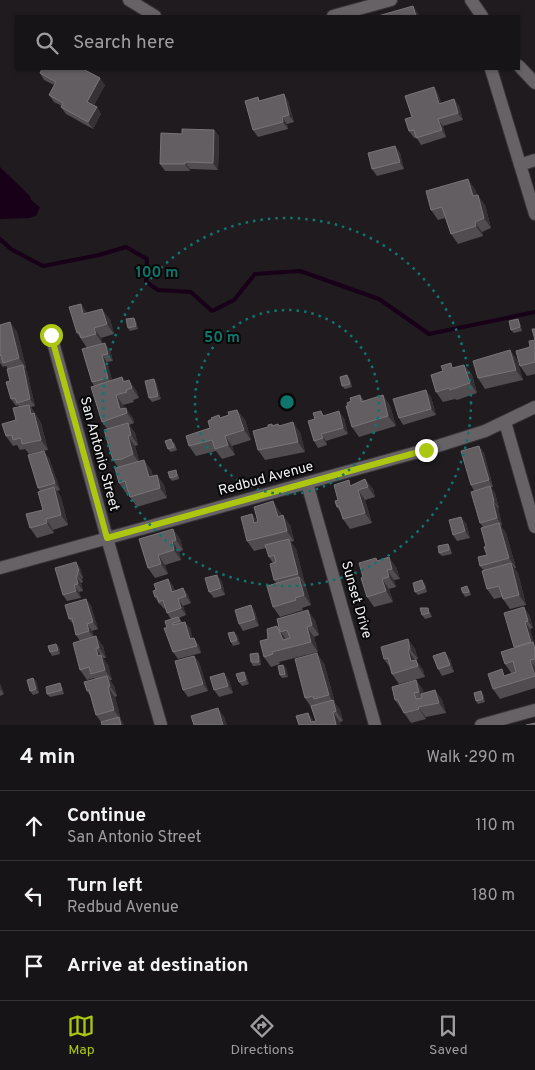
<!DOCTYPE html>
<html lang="en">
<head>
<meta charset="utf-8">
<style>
  :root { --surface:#171417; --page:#201d20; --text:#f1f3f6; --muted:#9e9ea1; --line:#363336; --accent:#adc60f }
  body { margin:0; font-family:Overpass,sans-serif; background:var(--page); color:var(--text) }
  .stop { position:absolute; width:15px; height:15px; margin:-11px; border:4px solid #adc60f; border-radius:50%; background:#fff }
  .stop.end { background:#adc60f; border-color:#fff; box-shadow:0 1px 5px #0008 }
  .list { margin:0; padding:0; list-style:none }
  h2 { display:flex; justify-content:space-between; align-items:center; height:65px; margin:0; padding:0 20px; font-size:21px }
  h2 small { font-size:16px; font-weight:400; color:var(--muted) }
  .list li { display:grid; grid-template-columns:32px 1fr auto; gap:15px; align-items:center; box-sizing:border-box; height:70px; padding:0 20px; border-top:1px solid var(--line) }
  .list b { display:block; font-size:19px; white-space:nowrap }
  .list p { margin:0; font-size:16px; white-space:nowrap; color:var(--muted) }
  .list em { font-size:16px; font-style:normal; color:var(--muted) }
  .icon { flex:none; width:28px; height:28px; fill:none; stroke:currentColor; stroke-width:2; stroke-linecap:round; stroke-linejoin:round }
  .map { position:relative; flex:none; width:535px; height:725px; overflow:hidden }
  .search { position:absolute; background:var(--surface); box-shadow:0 1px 4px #0004; left:15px; right:15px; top:15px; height:55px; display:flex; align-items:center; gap:12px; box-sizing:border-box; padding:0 18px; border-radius:0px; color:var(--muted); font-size:19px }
  .sheet { height:275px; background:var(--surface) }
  nav { display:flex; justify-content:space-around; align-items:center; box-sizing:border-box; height:70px; border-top:1px solid var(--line); background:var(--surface); font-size:14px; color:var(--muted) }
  nav a { display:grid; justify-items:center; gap:2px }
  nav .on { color:var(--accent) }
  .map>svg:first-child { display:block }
</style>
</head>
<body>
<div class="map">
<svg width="535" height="725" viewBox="0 0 535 725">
  <rect width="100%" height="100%" fill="#1f1b1f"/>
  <path fill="#180019" d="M0,167l30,29 1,4 9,7 -4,9 -7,2 -29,1z"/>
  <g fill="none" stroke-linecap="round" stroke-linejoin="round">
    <path stroke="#180019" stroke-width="4" d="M0,239l11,10 32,17 56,-11 27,-8 21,12 -1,23 12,8 33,2 21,19 22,-11 21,-26 45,-3 79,28 50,35 106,-22"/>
    <defs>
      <path id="minor" d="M129,0l26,16
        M471,0l11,16
        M333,16l58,-16
        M519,66l16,17
        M491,69l44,145
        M520,165l15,-5
        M51,335l56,203 54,187
        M505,422l30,105
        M307,483l68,242
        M0,568l425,-118 60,-19 50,-24
        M481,725l54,-15"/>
    </defs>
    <use href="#minor" stroke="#383538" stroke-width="14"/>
    <use href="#minor" stroke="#666266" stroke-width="12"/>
  </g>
  <path fill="#504c50" d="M40,73l65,12 -11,20 3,2 4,7 -8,15 -27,-15 -5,-7 1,-1 -8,-4 -5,-7 5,-10 -10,-5z
    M434,87l4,7 3,9 13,-4 5,7 4,14 -20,6 3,11 -25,8 -5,-8 -2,1 -5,-7 3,-14z
    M284,94l4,7 6,21 -7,2 1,5 -30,8 -5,-7 5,-33 2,4z
    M214,130l5,6 -1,34 -28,-1v2h-25l-5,-7 22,-30z
    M395,146l5,7 4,16 -27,7 -5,-7z
    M475,189l2,6 8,10 6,23 -9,4 1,4 -25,8 -7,-10 -6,-16 -7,2 -7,-10z
    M87,313l23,6 4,15 -13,4 1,6 8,6 3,11 -6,1 5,18 10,-3 3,4 11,9 3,8 -6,2 1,2 -11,3 1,3 9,10 1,5 -5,2 6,8 3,12 -3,1 4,15 5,-1 7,10 2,6 4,-1 7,10 3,13 -30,9 -7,-10 -2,-4h-2l-7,-10 -1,-16 -5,-7 -6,-31 -5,-7 -8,-36 -2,-4 -5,-34 -10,-15z
    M518,319l2,4 2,8 -8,2 -3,-3z
    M136,321l2,8 -8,2 -2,-3z
    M10,322l7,10 9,36 -1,1 2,3 8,34 -4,1 10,16 7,27 -19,4 -4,-5 -5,1 -3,-5 -4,1 -7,-10 10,-16 3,-13 -1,-2 -2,1 -5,-7 -1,-18 -2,-12 -2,-3 -3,1 -3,-4v-38z
    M535,329v45l-8,2 -7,-10 15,-26z
    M510,350l7,10 6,20 -38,9 -7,-11z
    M464,365l8,10 5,18 -20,7 -2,-1 -12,3 -7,-10 18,-24z
    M347,375l3,4 2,8 -7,2 -3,-3z
    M154,379l2,3 5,17 -9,3 -3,-4z
    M360,395l4,6 19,-6 7,11 6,20 -37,11 -7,-10 -4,-21 3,-5z
    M431,397l5,18 -33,10 -4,-7z
    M237,410l8,10 6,20 -19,6 3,9 -13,4 -6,-8 -20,5 -7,-10 21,-18 11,-11 8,-2z
    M321,411l3,5 20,2 4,16 -22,7 1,4 -9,3 -4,-7 1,-22z
    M272,424l1,2 6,-1 21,7 5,20 -40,8 -7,-10 10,-23z
    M174,442l3,8 -6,2 -3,-3z
    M479,446l5,7 9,34h-2l4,6 4,15h-1l4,17 -1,1 5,7 10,35h-2l4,5 8,32 -16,4 -7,-10 -1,-2 -8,2 -7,-10 -3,-18 -4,-5 7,-11 -1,-9 -3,-19 -3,-4 -6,-32 -3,-6z
    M49,458l11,32 -3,1 4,6 7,28 -15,5 1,3 -17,5 -7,-10 13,-18 -3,-19 -2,-3z
    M178,474l1,5 -7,2 -2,-3z
    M365,479l8,10 2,8 -10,3 7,23 -22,6 -7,-10 -1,-5 -5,-7 1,-7 14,-15z
    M280,512l2,4 8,9 4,16 -3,1 5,7 9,35 -1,1 2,2 5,18 -9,3 1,2 -23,7 -7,-10 3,-24 -2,-3 -1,-17 -4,-6 -3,-9 -12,3 -7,-10 5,-27 6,8z
    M466,523l4,15 -13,3 -4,-6z
    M173,529l7,10 3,11 -4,2 2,8 -16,5 3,9 -13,4 -7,-10z
    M448,544l2,3 2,7 -10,2 -3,-3z
    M378,561l18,6 4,12 -6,1 2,7 -7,2 4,13 -19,5 -7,-10 -4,-20z
    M76,562l4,6 3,10 -1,1 1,3 -2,1 2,8 -4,1 2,6 -14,3 -4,-6z
    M217,575l5,7 3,13 -11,3 -5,-6z
    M168,579l5,7 2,5 8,-3 5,7 3,8 -8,3 3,9 -7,3 3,4 8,6 2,11 7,6 2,8 -23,6 -5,-7 -6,-24 4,-9 -4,-6 -2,-5 -1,1 -4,-5h-1l-4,-7 1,-7z
    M425,584l2,8 -9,3 -3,-3z
    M469,589l2,6 -6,2 -2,-4z
    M86,599l5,7 7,23 -6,2 2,6 9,9 3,12h-3l5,7 4,15h-2l4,6 3,10 -2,1 6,23 3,5h-22l-1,-3 -5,-7 -5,-18 -4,-6 8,-12 -1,-1 -7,2 -7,-10v-29l-4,-6 -2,-10 -5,-6z
    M251,605l4,7 4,14 -16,5 -4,-7z
    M430,612l2,5 -7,2 -3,-4z
    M529,614l4,14 -3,1 5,17v42l-35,11 -7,-10 13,-13 6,-2 -7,-10 10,-16z
    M315,620l4,15 -5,2 4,15 -39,10 1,2 -9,3 -7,-10 4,-18 12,-9z
    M237,635l3,9 -7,2 -2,-4z
    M408,639l7,10 3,10 -2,1 7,10 2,7 -26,7 -7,-10 -1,-5 -7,-10z
    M56,644l3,3 1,7 -8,2 -2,-4z
    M258,653l2,4 1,8 -8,1 -2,-4z
    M194,656l5,6 9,29 -20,6 -5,-7z
    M450,659l4,13 -12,4 -4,-7z
    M324,663l11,40 5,7 3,11 -3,1 -41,3 9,-12 6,9 2,-1 -5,-14 -6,-9z
    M283,665l3,3 2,9 -6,1 -2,-3z
    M246,675l3,9 -7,2 -3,-4z
    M33,678l3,3 3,12 -6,2 -3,-4z
    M229,680l4,13 -14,4 -5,-7z
    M416,680l7,10v3l12,-3 7,10 4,13 -20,4v2l-15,4 -16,-23z
    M0,684l1,2 3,8 -4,2z
    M62,687l2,7 -14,3 -3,-3z
    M481,691l2,3 2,8 -7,2 -2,-3z"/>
  <path fill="#353135" d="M413,6l5,7 1,3h-3z
    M100,78l5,7 -13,23 -5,-6z
    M434,87l4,7 6,17 -5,-7z
    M284,94l4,7 6,21 -5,-7z
    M454,99l5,7 4,14 -5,-7z
    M97,107l4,7 -8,15 -5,-7z
    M282,117l5,7 1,5 -5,-7z
    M438,119l5,7 3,11 -4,-7z
    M214,130l5,6 -1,34 -5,-7z
    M395,146l5,7 4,16 -4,-7z
    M185,162l5,7v2l-5,-7z
    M468,179l7,10 5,17 -7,-10z
    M478,195l7,10 6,23 -7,-10z
    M475,222l7,10 1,4 -7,-10z
    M81,304l7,10h-5z
    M102,309l8,10 4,15 -7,-10z
    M134,318l2,3 2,8 -2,-3z
    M518,319l2,4 2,8 -2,-4z
    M10,322l7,10 9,36 -7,-10z
    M94,328l7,10 2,6 -7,-10z
    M105,343l5,7 3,11 -5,-7z
    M510,350l7,10 6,20 -7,-10z
    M102,355l5,7 6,22 -5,-6z
    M23,365l4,7 8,34 -5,-7z
    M464,365l8,10 5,18 -7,-10z
    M347,375l3,4 2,8 -2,-3z
    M154,379l2,3 5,17 -3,-3z
    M129,380l7,10 3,8 -7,-10z
    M426,390l5,7 5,18 -5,-6z
    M116,395l7,10 3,9 -6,-5z
    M383,395l7,11 6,20 -8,-10z
    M29,405l12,18 7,27 -7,-10 -10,-26z
    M126,408l7,10 1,5 -7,-10z
    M237,410l8,10 6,20 -7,-10z
    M339,411l5,7 4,16 -5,-6z
    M293,422l7,10 5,20 -7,-10z
    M128,423l7,10 3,12 -7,-10z
    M321,434l5,7 1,4 -4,-7z
    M128,436l7,10 5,18 -7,-10z
    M225,436l7,10 3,9 -7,-10z
    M479,446l5,7 9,34 -4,-7z
    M44,451l5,7 11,32 -5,-7z
    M144,460l7,10 5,17 -7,-10z
    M157,475l7,10 3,13 -7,-10z
    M365,479l8,10 2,8 -7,-10z
    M490,486l5,7 4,15 -5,-7z
    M54,487l7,10 7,28 -7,-10z
    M358,490l7,10 7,23 -7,-10z
    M273,501l7,11 5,15 -7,-10z
    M493,502l5,6 4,17 -5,-7z
    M252,514l7,10 -5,-1z
    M283,515l7,10 4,16 -7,-10z
    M461,517l5,6 4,15 -5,-7z
    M46,519l7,11 1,3 -7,-10z
    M499,523l7,10 10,35 -7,-10z
    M173,529l7,10 3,11 -7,-10z
    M289,539l7,10 9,35 -7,-10z
    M172,541l7,11 2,8 -7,-10z
    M158,555l7,10 3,9 -7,-10z
    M389,557l7,10 4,12 -8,-10z
    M76,562l4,6 3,10 -4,-7z
    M511,563l7,10 8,32 -7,-10z
    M387,570l7,10 2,7 -7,-10z
    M77,572l5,7 1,3 -5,-7z
    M217,575l5,7 3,13 -4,-7z
    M76,576l5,7 2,8 -5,-7z
    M299,577l7,10 5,18 -7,-10z
    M168,579l5,7 4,12 -5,-6z
    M382,579l7,10 4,13 -7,-11z
    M422,580l3,4 2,8 -2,-4z
    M74,585l5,7 2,6 -5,-7z
    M183,588l5,7 3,8 -5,-7z
    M86,599l5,7 7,23 -5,-7z
    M178,599l5,7 3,9 -5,-7z
    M251,605l4,7 4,14 -4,-7z
    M524,607l5,7 4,14 -5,-7z
    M308,610l7,10 4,15 -7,-10z
    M185,622l5,6 5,18 -5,-7z
    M525,622l5,7 5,17v4l-4,-8z
    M87,624l5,7 2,7 -5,-7z
    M277,626l8,12 4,10 -6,-8z
    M307,627l7,10 4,15 -7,-10z
    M234,632l3,3 3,9 -3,-4z
    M96,636l7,10 3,12 -7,-10z
    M194,638l5,7 2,8 -4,-7z
    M408,639l7,10 3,10 -8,-10z
    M56,644l3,3 1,7 -2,-4z
    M96,648l12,17 4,15 -7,-10 -7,-14z
    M408,650l7,10 -4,1z
    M445,652l5,7 4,13 -4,-7z
    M258,653l2,4 1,8 -2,-3z
    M317,653l7,10 11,40 5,7 3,11 -7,-10 -3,-9 -4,-7z
    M194,656l5,6 9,29 -5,-7z
    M416,660l7,10 2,7 -7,-11z
    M530,660l5,7v8z
    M283,665l3,3 2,9 -3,-3z
    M244,672l2,3 3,9 -3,-4z
    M224,673l5,7 4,13 -5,-7z
    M107,676l7,10 3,10 -7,-10z
    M33,678l3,3 3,12 -3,-4z
    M416,680l7,10 3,12 -7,-10z
    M60,683l2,4 2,7 -2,-4z
    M0,684l1,2 3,8 -4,-5z
    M108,687l7,10 6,23 -7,-10z
    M435,690l7,10 4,13 -7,-10z
    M481,691l2,3 2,8 -2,-3z
    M418,707l8,10v2l-7,-10z
    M218,708l7,10 2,7h-4z
    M333,712l7,10 1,3h-5z
    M308,713l7,10 -4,-1z
    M119,717l5,8h-3z"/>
  <path fill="#625e62" stroke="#787578" d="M413,6l3,10h-38z
    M42,69h41l17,9 -13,24 10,5 -9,15 -27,-15 2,-4 -14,-8 7,-13 -16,-9z
    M434,87l5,17 15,-5 4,14 -20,6 4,11 -26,8 -2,-8 -5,1 -4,-12 7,-2 -7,-21z
    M284,94l5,21 -7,2 1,5 -30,8 -8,-29 13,-4 1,4z
    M182,129l32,1 -1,33 -28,-1v2h-25l1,-31 21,1z
    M395,146l5,16 -28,7 -4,-16z
    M468,179l5,17 5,-1 6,23 -9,4 1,4 -25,8 -9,-27 -11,3 -5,-19z
    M81,304l2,10 19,-5 5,15 -13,4 2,6 -15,4 -2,-6 -2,1 -8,-26z
    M134,318l2,8 -8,2 -2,-9z
    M518,319l2,8 -9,3 -2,-9z
    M10,322l9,36 -16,5 -2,-8 -1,1v-31z
    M532,329h3v33l-15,4 -4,-15 14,-4 -1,-6 6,-1z
    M105,343l3,11 -6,1 6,23 -16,4 -10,-33z
    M510,350l6,20 -38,8 -5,-17z
    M451,363l1,5 12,-3 6,18 -20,7 -1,-2 -13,4 -5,-17 12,-4 -2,-5z
    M23,365l7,34 -13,4 -2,-5 -4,1 -5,-17 4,-1 -3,-12z
    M347,375l3,9 -8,2 -2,-9z
    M122,377l1,5 6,-2 3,8 -6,2 1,2 -11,3 4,14 6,-1 1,5 -25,9 -11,-35z
    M154,379l4,17 -9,2 -4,-17z
    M426,390l5,19 -32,9 -6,-19z
    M360,395l1,7 22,-7 5,21 -36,11 -6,-21h2l-1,-3 4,-2 -1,-3z
    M29,405l2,9 3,-1 7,27 -19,4 -1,-6 -8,2 -1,-5 -6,1 -4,-12 14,-4 -3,-12z
    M237,410l7,20 -19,6 3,9 -13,4 -3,-9 -23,6 -3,-10 24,-8 -2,-7 4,-2 -1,-1 8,-3 1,3 9,-3 -1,-3z
    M321,411l2,5 16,-5 4,17 -22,6 2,4 -9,3 -6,-20 7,-2 -2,-6z
    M293,422l5,20 -40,8 -5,-19 15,-4v-2l4,-1v2l6,-2 1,2z
    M128,423l3,12 -3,1 5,18 -11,5 -9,1 -9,-30z
    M171,439l3,8 -6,2 -3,-8z
    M479,446l10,34 -18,5 -10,-34z
    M44,451l11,32 -17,5 -10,-33z
    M144,460l5,17 8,-2 3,13 -30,9 -5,-16 -6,2 -4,-15z
    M176,470l1,6 -7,2 -2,-6z
    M365,479l3,8 -10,3 7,23 -22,6 -4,-13 -2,1 -2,-6 3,-1 -4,-15 15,-5 1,6z
    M490,486l4,15 -1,1 4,16 -17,5 -9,-31z
    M54,487l7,28 -15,4 1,4 -17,5 -4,-14 17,-4 -5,-18z
    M273,501l5,16 5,-2 4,16 -40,10 -6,-24 11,-3 2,9 4,-1 -4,-15z
    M461,517l4,14 -12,4 -4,-15z
    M499,523l10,35 -29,8 -2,-9 9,-2 -3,-8 2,-1 -5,-18z
    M173,529l3,11 -4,1 2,9 -16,5 3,9 -13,4 -9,-29z
    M289,539l9,35 -24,6 -4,-16 6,-2 -2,-7 -5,2 -4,-12z
    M448,544l1,6 -10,3 -1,-7z
    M389,557l3,12 -5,1 2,7 -7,2 4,12 -19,6 -6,-19 2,-1 -4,-14 17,-5 1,3z
    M76,562l3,9 -2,1 1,3 -2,1 2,8 -4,1 2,6 -13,4 -8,-27z
    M511,563l8,32 -16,4 -4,-13 -12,3 -5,-18z
    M217,575l4,13 -12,4 -4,-14z
    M299,577l5,18 -9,3 1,2 -23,7 -6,-21z
    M168,579l4,13 11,-4 3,8 -8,3 3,9 -14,5 -4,-13 -4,2 -2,-6 -2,1 -2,-6 3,-1 -2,-6z
    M422,580l3,8 -10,4 -2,-9z
    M467,586l2,6 -6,1 -2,-5z
    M86,599l7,23 -6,2 2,7 -13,4 -4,-17 -3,1 -4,-14z
    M251,605l4,14 -16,5 -4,-14z
    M524,607l4,14 -3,1 6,20 -17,5 -10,-34z
    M420,608h8l1,5 -7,2z
    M308,610l4,15 -5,2 4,15 -39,10 1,2 -9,3 -4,-16 8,-2 -1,-10 10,-3 6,14 7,-2 -3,-8 -7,2 -3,-13z
    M178,617l2,4 -7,2v2l12,-3 5,17 4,-1 3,8 -24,6 -9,-24h3l-2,-7z
    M234,632l3,8 -6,2 -3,-9z
    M96,636l3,12h-3l2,8 3,-1 4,15 -14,4 -2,-7 -9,3 -7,-27z
    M408,639l2,10 -2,1 3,11 5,-1 2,6 -26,8 -4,-16 -4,1 -3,-12z
    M533,642l2,8v9l-5,1 5,16 -42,13 -5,-15 14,-5 2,7 12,-4 -3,-11 -8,3 -4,-12z
    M56,644l2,6 -8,2 -2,-6z
    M445,652l5,13 -12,4 -5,-13z
    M258,653l1,9h-8l-1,-8z
    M317,653l12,42 -15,4 -1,-3 -8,2 -10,-39z
    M194,656l9,28 -20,6 -8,-29z
    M283,665l2,9 -5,1 -2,-9z
    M244,672l2,8 -7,2 -3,-8z
    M224,673l4,13 -14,4 -4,-13z
    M107,676l3,10 -2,1 6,23 -18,5 -7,-25 -2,1 -3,-9z
    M33,678l3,11 -6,2 -3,-11z
    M416,680l3,12 -5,1 2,6 6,-1 -1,-4 14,-4 4,13 -21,4 1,2 -15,4 -6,-13h-3l-3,-13z
    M60,683l2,7 -15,4 -1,-7z
    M481,691l2,8 -7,2 -2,-8z
    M333,700l3,11 -3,1 3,13h-37l-3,-9 12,-3 3,9 5,-1 -5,-15z
    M218,708l5,17h-29l-3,-9z
    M119,717l2,8h-19l-1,-3z
    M535,723v2h-9z"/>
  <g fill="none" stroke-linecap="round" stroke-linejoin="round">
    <path stroke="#adc60f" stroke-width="6" d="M51,335l56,203 319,-88"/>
  </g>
  <g fill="none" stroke="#0f766e" stroke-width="2.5" stroke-dasharray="2.5 5">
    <circle cx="287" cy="402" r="92"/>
    <circle cx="287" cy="402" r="184"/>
  </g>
  <g text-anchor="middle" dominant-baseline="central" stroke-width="4" stroke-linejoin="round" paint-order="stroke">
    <g font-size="14" fill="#f3f1f3" stroke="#080708">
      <text transform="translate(99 454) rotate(75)">San Antonio Street</text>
      <text transform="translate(266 479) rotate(-15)">Redbud Avenue</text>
      <text transform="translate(356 600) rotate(74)">Sunset Drive</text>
    </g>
  </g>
  <circle cx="287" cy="402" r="8" fill="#0f766e" stroke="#080708" stroke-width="2.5"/>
  <g font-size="15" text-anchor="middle" font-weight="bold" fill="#0f766e" stroke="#080708" stroke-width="4" stroke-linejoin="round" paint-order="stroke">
    <text x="157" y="277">100 m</text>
    <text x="222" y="342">50 m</text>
  </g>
</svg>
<div class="stop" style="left:51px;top:335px"></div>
<div class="stop end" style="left:426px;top:450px"></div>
<div class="search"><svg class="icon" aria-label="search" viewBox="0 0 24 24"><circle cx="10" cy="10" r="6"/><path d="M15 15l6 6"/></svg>Search here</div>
</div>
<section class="sheet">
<h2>4 min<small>Walk · 290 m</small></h2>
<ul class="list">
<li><svg class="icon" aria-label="ahead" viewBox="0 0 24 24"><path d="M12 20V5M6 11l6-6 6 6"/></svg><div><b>Continue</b><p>San Antonio Street</p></div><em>110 m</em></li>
<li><svg class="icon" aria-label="left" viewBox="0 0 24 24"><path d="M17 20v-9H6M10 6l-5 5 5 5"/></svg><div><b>Turn left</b><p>Redbud Avenue</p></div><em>180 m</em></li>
<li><svg class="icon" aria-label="arrive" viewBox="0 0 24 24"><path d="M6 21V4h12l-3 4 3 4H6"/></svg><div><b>Arrive at destination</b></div></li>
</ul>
</section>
<nav>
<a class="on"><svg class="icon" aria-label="map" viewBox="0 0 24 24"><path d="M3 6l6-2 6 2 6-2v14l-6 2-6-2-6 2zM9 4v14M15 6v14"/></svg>Map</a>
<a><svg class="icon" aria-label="directions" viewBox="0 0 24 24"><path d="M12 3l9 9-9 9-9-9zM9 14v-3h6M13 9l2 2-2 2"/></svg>Directions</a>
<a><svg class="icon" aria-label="saved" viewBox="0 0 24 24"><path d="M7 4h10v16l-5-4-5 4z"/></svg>Saved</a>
</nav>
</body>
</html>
